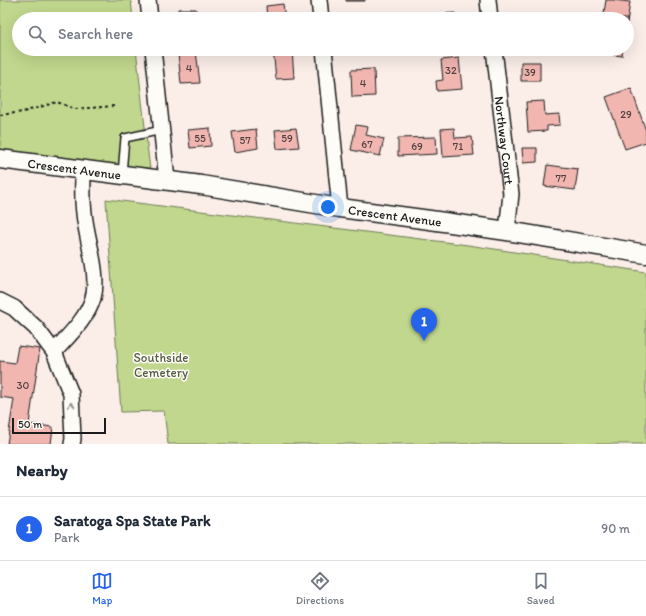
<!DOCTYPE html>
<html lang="en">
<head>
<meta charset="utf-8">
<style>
  :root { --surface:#fff; --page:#f2f2f3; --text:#1f2937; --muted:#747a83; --line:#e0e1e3; --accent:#2563eb }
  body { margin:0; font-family:Itim,sans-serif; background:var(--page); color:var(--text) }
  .scale { position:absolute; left:12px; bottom:10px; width:94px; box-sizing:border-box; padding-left:4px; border:2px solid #1c1c1c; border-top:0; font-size:11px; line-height:14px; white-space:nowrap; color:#1c1c1c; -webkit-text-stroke:3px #fdfcf7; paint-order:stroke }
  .you { position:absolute; left:328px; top:207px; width:14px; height:14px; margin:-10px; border:3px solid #fff; border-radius:50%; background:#1a73e8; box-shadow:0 0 0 6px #1a73e833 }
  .badge { display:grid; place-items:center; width:26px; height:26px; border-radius:50%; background:var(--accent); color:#fff; font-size:13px; font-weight:700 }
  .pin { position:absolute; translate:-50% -33px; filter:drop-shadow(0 1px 2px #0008) }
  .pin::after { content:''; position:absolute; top:21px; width:14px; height:12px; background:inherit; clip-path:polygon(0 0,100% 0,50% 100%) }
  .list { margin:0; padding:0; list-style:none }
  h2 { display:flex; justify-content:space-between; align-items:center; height:52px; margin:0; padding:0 16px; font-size:17px }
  h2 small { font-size:13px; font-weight:400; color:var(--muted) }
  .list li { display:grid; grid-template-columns:26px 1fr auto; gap:12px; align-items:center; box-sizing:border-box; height:64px; padding:0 16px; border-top:1px solid var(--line) }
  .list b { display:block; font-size:15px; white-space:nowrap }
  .list p { margin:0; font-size:13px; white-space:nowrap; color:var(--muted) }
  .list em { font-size:13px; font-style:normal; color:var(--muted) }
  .icon { flex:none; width:22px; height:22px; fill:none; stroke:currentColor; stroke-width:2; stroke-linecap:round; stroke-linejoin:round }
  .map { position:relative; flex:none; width:646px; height:444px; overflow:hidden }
  .search { position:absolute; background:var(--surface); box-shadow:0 4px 16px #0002; left:12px; right:12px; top:12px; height:44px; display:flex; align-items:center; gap:10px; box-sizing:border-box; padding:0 14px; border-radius:22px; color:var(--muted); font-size:15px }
  .sheet { height:116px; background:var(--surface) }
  nav { display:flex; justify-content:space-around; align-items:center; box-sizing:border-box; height:56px; border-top:1px solid var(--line); background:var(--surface); font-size:11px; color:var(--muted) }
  nav a { display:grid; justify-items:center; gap:2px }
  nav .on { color:var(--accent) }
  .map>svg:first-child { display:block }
</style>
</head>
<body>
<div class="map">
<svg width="646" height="444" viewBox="0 0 646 444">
  <rect width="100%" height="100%" fill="#fbeee9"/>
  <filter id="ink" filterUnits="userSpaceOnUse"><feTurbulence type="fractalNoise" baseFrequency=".025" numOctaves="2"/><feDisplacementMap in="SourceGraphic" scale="8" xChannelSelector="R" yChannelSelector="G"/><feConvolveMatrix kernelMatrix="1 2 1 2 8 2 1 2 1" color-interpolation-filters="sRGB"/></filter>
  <g filter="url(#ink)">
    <path fill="#c0d78d" stroke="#6e7a54" d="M0,0h131l2,19h-114v30h117l14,121 -150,-18z
      M106,199l362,46 178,27v172h-478l-4,-33 -43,1z"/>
    <path fill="#f2b6b1" stroke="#1c1c1c" d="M346,0h19v1h-19z
      M606,0h7l17,2 -3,21v-4h-24z
      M283,4l2,15h-18l-1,-13z
      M178,9h18v10h-18z
      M455,13v6h-18v-5z
      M273,49h19l2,29 -18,1z
      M351,49h17v1h-17z
      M599,49h24l-1,7 -24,-3z
      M196,51l4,32 -19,1 -3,-31z
      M459,58l3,31 -25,2 -1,-10 7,-1 -2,-20z
      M521,62h19v19h-19z
      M374,69l1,27 -23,1 -1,-27z
      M631,88l15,43v11l-21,7 -19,-52z
      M544,101l1,14 14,-1 1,11 -13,1v5l-19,1 -2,-30z
      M356,125l12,2 -2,8 18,4 -4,17 -29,-6z
      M210,128l1,18 -21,2 -2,-18z
      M296,128l3,19 -22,2 -2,-19z
      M454,128l1,10 17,-1 2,18 -31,2 -2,-28z
      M256,129l2,19 -23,4 -3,-20z
      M436,137l1,17 -39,2v-18z
      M522,148h15v14l-14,1z
      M547,165l31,4 -3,21 -31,-4z
      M18,346l22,3 -11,75 24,3 -2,17h-44l7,-45 -14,-2v-36l15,2z"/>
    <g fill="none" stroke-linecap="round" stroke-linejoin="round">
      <defs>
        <path id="service" d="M122,174l3,-36 37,-8"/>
        <g id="minor">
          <path d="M148,0l2,19"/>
          <path d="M319,0l2,19"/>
          <path d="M488,0l2,19"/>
          <path d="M153,49l14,131"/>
          <path d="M324,49l16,159"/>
          <path id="s1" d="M494,49l17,145 -4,37"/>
          <path d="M0,301l14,7 22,20 18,24 17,42 2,45 -1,5"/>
          <path d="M54,352c14,-16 33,-33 39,-54 7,-24 -7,-60 -9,-85 -2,-15 -1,-29 -1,-43"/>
        </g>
        <g id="tertiary">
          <path id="s2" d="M0,159l201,26 139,23 90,12 77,11 139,23"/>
        </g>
      </defs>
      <use href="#service" stroke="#1c1c1c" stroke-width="10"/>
      <use href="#minor" stroke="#1c1c1c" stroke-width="18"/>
      <use href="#tertiary" stroke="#1c1c1c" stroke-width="21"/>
      <path stroke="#1c1c1c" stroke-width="2" stroke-dasharray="3 3" stroke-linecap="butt" d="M0,115l23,-3 34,-10 18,7 40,-3"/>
      <use href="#service" stroke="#fdfcf7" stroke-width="7"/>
      <use href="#minor" stroke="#fdfcf7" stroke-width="15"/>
      <use href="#tertiary" stroke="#fdfcf7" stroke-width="18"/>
    </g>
    <defs><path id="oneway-chevron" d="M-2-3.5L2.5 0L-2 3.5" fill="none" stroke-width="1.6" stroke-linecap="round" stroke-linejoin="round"/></defs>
    <use stroke="#989794" href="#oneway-chevron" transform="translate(71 405) rotate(-94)"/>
  </g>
  <g text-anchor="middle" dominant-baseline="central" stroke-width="3" stroke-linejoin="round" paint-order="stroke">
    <g font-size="11" fill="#524241">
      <text x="189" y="68">4</text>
      <text x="451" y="70">32</text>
      <text x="530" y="72">39</text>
      <text x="363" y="83">4</text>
      <text x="626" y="114">29</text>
      <text x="200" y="138">55</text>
      <text x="287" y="138">59</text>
      <text x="245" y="140">57</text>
      <text x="367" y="144">67</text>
      <text x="417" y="146">69</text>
      <text x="458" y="146">71</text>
      <text x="561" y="178">77</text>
      <text x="23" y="385">30</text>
    </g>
    <g font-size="13" fill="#1c1c1c" stroke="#fdfcf7">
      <text stroke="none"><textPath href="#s1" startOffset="92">Northway Court</textPath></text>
      <text stroke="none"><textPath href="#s2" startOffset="75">Crescent Avenue</textPath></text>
      <text stroke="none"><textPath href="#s2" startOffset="399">Crescent Avenue</textPath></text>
    </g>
    <g font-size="13" fill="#555d44" stroke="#fdfcf7">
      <text x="161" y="357">Southside<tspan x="161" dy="15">Cemetery</tspan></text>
    </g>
  </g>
</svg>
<div class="scale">50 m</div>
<div class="you"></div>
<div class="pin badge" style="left:424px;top:341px">1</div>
<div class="search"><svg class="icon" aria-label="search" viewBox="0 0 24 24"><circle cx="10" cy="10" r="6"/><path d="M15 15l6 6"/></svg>Search here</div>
</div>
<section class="sheet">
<h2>Nearby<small></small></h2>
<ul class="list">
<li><span class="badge">1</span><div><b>Saratoga Spa State Park</b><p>Park</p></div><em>90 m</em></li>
</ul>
</section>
<nav>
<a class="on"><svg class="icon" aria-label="map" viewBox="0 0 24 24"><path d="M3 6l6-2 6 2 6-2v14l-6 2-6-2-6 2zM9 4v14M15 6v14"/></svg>Map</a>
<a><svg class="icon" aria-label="directions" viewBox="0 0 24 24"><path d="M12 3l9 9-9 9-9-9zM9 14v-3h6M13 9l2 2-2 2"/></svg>Directions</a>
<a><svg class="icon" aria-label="saved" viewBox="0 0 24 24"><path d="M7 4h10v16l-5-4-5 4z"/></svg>Saved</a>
</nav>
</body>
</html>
